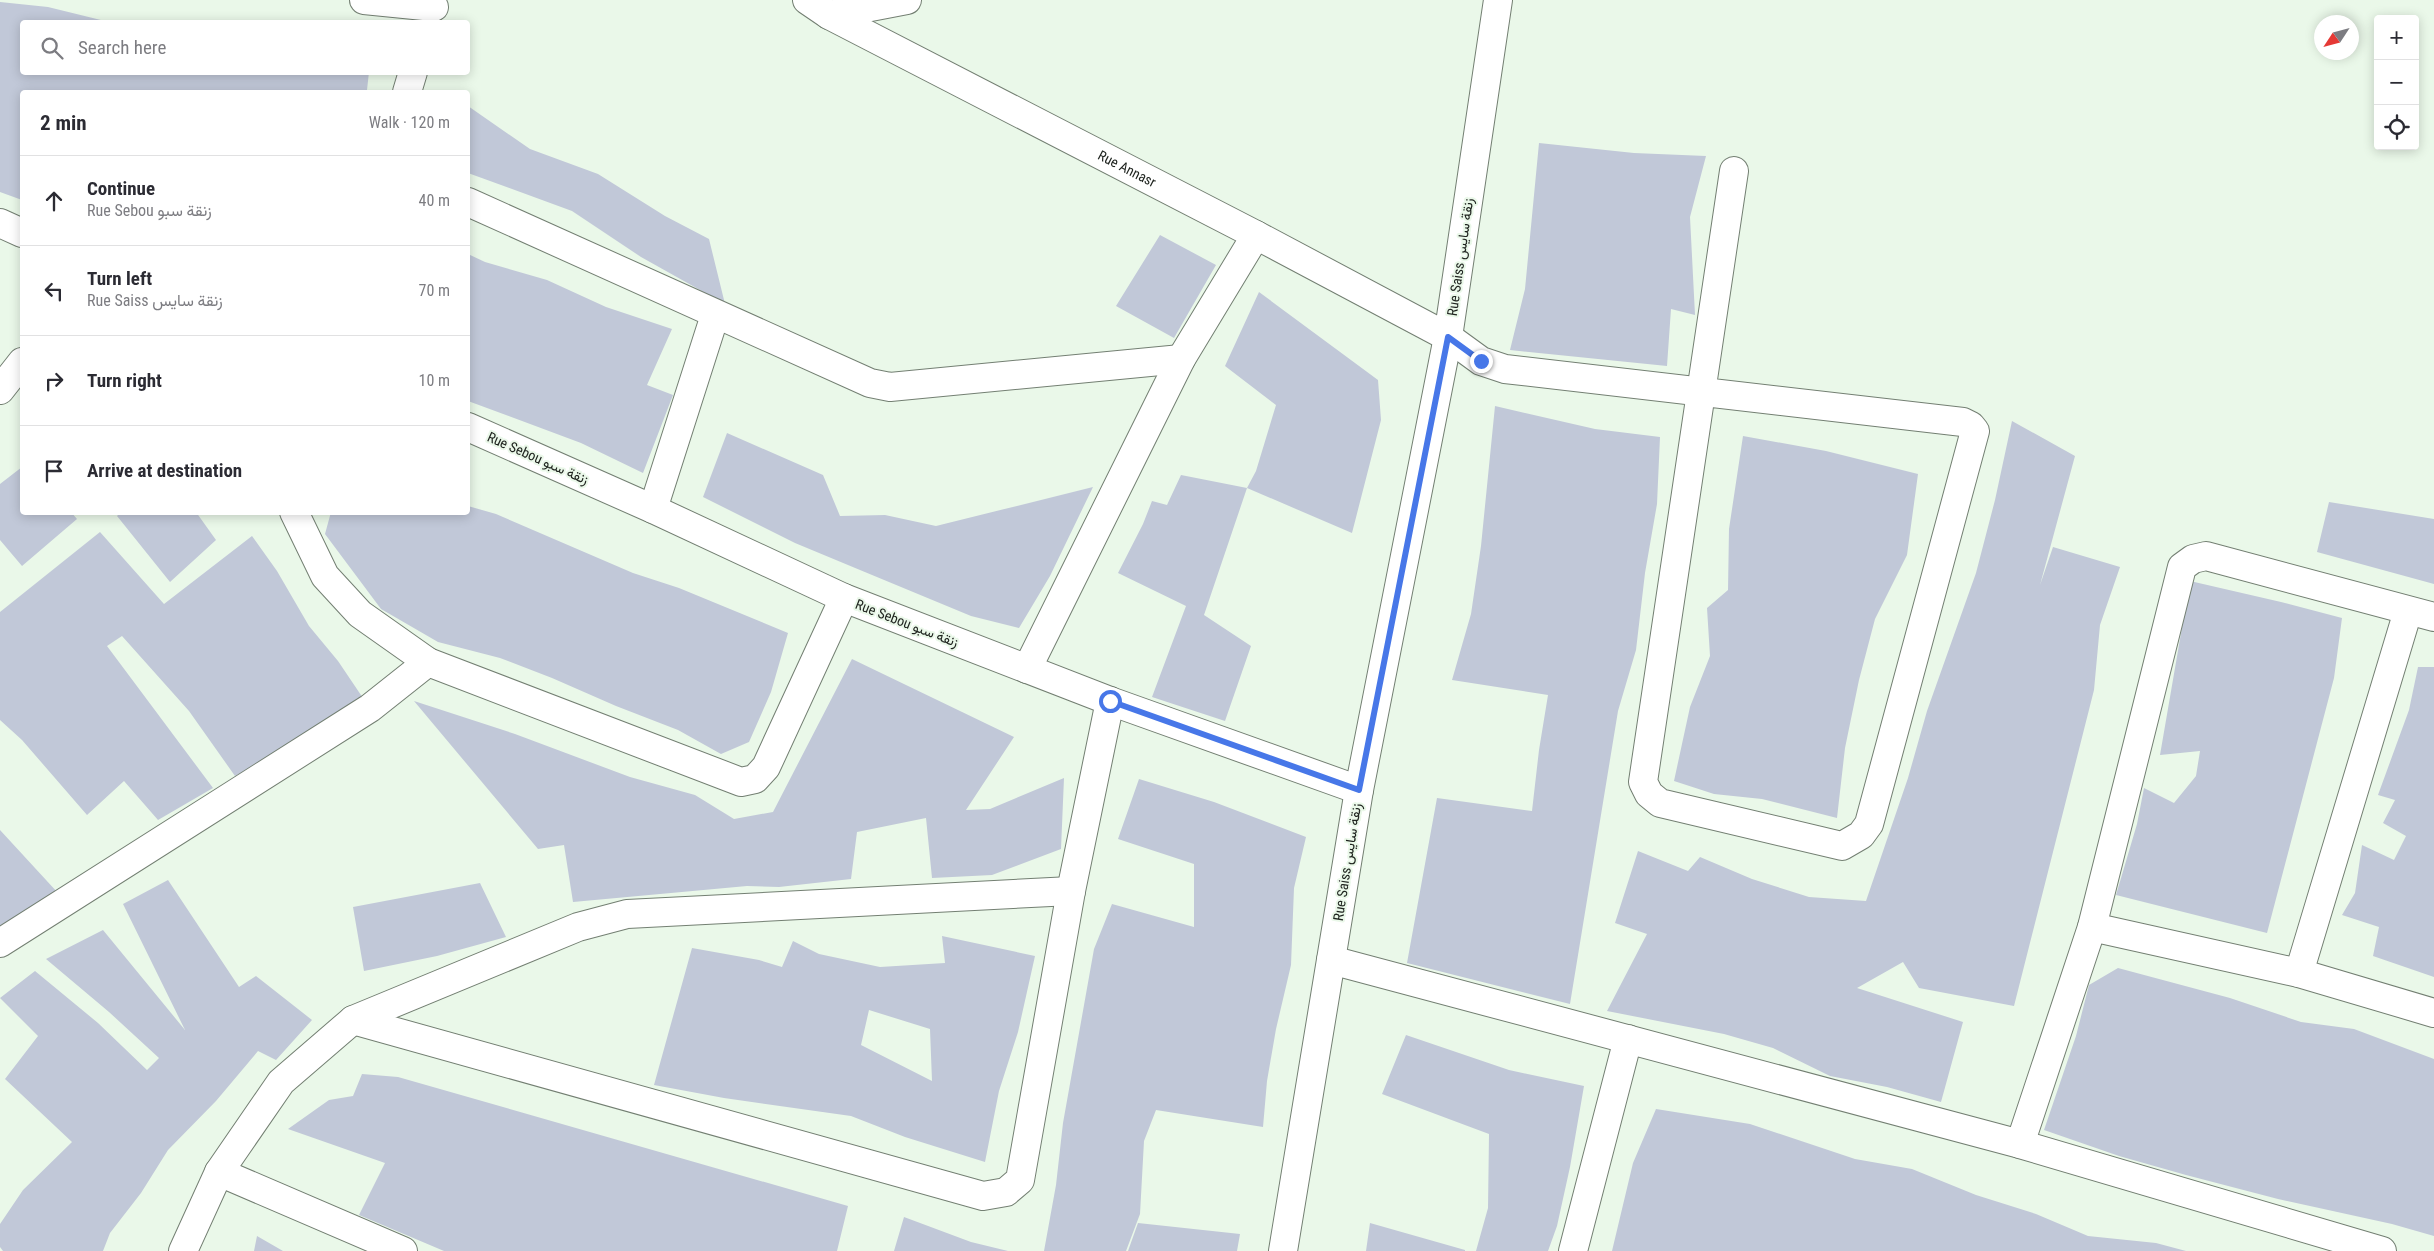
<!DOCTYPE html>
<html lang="en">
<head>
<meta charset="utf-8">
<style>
  :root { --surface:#fff; --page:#f7f7f7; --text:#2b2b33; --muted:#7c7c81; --line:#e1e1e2 }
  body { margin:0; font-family:"Roboto Condensed",Vazirmatn,sans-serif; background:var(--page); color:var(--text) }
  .controls { position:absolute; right:15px; top:15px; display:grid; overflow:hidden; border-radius:5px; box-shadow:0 2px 12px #0003 }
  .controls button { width:45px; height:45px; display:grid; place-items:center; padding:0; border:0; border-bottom:1px solid var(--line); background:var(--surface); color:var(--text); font:25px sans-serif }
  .compass { position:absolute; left:2314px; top:15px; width:45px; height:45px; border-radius:50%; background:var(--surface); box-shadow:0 2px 12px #0003; rotate:234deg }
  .stop { position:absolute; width:15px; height:15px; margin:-11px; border:4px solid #4777e8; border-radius:50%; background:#fff }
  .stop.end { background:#4777e8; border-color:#fff; box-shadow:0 1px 5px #0008 }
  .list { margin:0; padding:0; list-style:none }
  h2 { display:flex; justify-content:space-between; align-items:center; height:65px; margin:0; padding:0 20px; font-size:21px }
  h2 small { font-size:16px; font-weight:400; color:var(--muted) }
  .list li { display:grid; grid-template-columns:32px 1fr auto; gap:15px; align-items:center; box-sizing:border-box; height:90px; padding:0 20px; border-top:1px solid var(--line) }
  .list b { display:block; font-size:19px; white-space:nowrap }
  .list p { margin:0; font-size:16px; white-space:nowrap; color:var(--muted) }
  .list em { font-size:16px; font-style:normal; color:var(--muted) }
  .icon { flex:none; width:28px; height:28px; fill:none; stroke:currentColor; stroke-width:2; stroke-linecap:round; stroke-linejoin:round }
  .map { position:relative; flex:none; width:2434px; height:1251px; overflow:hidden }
  .search { position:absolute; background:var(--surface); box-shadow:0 2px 12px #0003; left:20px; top:20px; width:450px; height:55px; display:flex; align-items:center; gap:12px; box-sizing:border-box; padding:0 18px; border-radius:5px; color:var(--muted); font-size:19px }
  .panel { position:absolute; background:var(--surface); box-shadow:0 2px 12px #0003; left:20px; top:90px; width:450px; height:425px; border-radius:5px }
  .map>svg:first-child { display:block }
</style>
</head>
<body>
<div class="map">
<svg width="2434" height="1251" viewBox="0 0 2434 1251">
  <rect width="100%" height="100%" fill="#eaf8e9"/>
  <path fill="#c1c8d8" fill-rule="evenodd" d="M0,2l48,5 61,15h-87v50h347l-2,18 -1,2h-344v108l-22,-8z
    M468,106l62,43 68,25 67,42 44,23 16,65 -84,-47 -69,-46 -104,-38z
    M1539,143l95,10 72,3 -16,61 5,98 -24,-6 -4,57 -157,-16 15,-61z
    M1160,235l56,30 -42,73 -58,-32z
    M468,254l17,8 62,18 59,27 66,22 -25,56 26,10 -30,78 -62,-30 -113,-42z
    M1259,292l119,88 3,40 -29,113 -105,-45 9,-17 20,-66 -51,-39z
    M1495,406l100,23 65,8 -3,67 -12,69 -9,77 -18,61 -48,293 -163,-41 30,-165 95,13 7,-61 9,-55 -96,-15 19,-66 10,-68z
    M2012,421l63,35 -35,129 13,-38 67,20 -20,58 -6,65 -80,316 -95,-18 -16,-26 -46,26 106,34 -22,80 -54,-15 -57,-11 -57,-28 -49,-14 -117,-23 40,-77 -32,-11 23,-72 50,20 12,-14 52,22 57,18 57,4 42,-123 19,-67 49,-138 19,-73z
    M727,433l96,42 17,41 45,-1 51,11 157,-39 -43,89 -31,52 -48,-12 -111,-46 -65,-27 -92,-46z
    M1743,436l83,15 92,23 -11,81 -32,64 -16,61 -14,68 -8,70 -75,-19 -48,-5 -40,-13 16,-74 20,-51 -3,-48 21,-18 1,-61z
    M22,467v45h49l6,7 -55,47 -22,-26v-56z
    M1181,475l66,13 -43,127 47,31 -26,75 -73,-24 34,-91 -68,-33 25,-49 9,-23 15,4z
    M2329,502l105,17v65l-117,-32z
    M468,506l28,8 137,59 46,15 109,45 -17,59 -22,50 -28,12 -43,-24 -62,-24 -64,-28 -52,-20 -62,-16 -57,-33 -56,-75 6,-22h137z
    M121,512h75l20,28 -46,42 -53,-66z
    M100,532l64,72 88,-68 25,35 32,55 29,35 29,43 -132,72 -46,-65 -67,-75 -15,10 106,142 -55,32 -34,-39 -37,34 -65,-75 -22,-20v-108z
    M2190,581l91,21 61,16 -8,60 -67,255 -151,-38 21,-71 7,-36 30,15 22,-27 4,-25 -40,4z
    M852,659l162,78 -48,73 24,-1 74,-31 -3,71 -69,26 -60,3 -6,-60 -69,14 -6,47 -72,8 -32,-1 -174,16 -9,-57 -26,4 -124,-148 101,33 115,43 65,18 39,24 39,-7z
    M2418,667h16v310l-61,-21 6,-29 -37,-12 13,-22 7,-48 32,15 12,-24 -23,-13 12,-23 -17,-5 31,-85z
    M1139,779l75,23 92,35 -12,51 -3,77 -15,64 -9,52 -4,46 -107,-17 -12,31 -4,73 -14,37h-82l12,-66 7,-62 31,-174 18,-45 82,23v-63l-76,-25z
    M0,830l58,63 -58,36z
    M168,880l71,107 17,-11 56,44 -36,40 -18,-9 -42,50 -48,49 -27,43 -31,40 -7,18h-100l-3,-4v-23l23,-34 49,-48 -67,-63 33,-43 -38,-38 35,-27 63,52 49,47 12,-12 -50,-46 -63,-53 57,-29 82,100 -62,-126z
    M480,883l26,54 -69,19 -73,15 -11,-64z
    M942,936l93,20 -17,76 -19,59 -14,71 -80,-25 -54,-21 -127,-18 -70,-13 38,-137 67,12 23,7 11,-26 26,13 61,13 65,-4zM869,1010l61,19 2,52 -71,-36z
    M2118,968l112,30 71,24 53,7 80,30v177l-42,-12 -114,-25 -92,-24 -67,-19 -75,-26 32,-94 13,-51z
    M1406,1035l103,35 75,16 -14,81 -13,59 -9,25h-72l12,-43 1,-74 -107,-40z
    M362,1074l36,3 450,129 -11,45h-393l-85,-36 26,-52 -97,-34 41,-29 24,-4z
    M1656,1109l94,15 105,35 57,10 64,26 60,19 52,22 68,7 30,8h-574l21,-88z
    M904,1217l67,25 37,9h-114z
    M1138,1223l102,11 -3,17h-109z
    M1370,1223l95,27v1h-99z
    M257,1236l26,15h-29z"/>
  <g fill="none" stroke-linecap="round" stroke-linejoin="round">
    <defs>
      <g id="minor">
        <path d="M364,0l70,7"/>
        <path id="s1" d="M807,0l22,15 427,220 192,102 33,24 24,8 458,53 8,4 4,5 -106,393 -8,11 -19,11 -182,-43 -11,-9 -6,-12 91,-611"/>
        <path d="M829,15l78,-15"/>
        <path d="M407,92l6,-20"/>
        <path d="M468,202l402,181 20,4 291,-28"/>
        <path d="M0,223l22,10"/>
        <path d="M0,390l22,-28"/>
        <path d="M468,427l185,82 191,89 266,103 249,89"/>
        <path d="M653,509l62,-194"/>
        <path d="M294,512l31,64 35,38 68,48 313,120 14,-3 11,-12 78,-169"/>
        <path d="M1027,669l154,-310 75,-124"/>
        <path d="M2092,927l207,46 135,40"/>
        <path d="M0,943l370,-235 58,-46"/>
        <path d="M1331,960l689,184 362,107"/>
        <path d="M2299,973l109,-362"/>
        <path d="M353,1020l630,176 23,-4 14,-12 51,-289 39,-190"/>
        <path d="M2020,1144l72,-217 90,-360 11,-8 13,-3 228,61"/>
        <path d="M219,1172l184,79"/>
        <path d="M183,1251l36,-79 62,-90 72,-62 225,-93 49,-13 444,-23"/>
        <path d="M1283,1251l76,-461 89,-453 50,-337"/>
        <path d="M1573,1251l55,-212"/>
      </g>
    </defs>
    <use href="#minor" stroke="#737f72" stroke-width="30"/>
    <use href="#minor" stroke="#fff" stroke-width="28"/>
  </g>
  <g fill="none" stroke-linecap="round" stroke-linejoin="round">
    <path stroke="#4777e8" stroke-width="6" d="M1110,701l249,89 89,-453 33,24"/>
  </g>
  <g text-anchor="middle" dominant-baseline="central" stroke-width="4" stroke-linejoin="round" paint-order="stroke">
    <g font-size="14" fill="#202520" stroke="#eaf8e9">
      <text stroke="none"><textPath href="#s1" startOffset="362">Rue Annasr</textPath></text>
      <text transform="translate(1460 257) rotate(-82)">Rue Saiss زنقة سايس</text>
      <text transform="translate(538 458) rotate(24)">Rue Sebou زنقة سبو</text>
      <text transform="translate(907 623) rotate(21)">Rue Sebou زنقة سبو</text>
      <text transform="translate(1347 862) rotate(-81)">Rue Saiss زنقة سايس</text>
    </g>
  </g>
</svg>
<div class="controls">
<button>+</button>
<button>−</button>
<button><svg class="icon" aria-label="locate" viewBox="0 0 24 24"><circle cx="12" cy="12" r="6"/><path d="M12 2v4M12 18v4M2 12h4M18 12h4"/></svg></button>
</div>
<svg class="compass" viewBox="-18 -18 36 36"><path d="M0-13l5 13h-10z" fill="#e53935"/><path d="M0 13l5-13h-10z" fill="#7c7c81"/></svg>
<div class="stop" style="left:1110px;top:701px"></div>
<div class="stop end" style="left:1481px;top:361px"></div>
<div class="search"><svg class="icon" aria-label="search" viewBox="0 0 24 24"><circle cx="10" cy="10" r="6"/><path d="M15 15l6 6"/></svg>Search here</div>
<section class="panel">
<h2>2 min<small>Walk · 120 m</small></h2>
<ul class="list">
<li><svg class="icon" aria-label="ahead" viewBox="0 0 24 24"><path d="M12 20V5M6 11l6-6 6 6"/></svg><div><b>Continue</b><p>Rue Sebou زنقة سبو</p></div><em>40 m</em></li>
<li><svg class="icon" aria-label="left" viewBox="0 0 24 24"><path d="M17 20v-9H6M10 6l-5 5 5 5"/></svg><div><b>Turn left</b><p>Rue Saiss زنقة سايس</p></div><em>70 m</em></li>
<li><svg class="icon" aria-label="right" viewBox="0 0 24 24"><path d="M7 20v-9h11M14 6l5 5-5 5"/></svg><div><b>Turn right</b></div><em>10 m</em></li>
<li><svg class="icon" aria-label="arrive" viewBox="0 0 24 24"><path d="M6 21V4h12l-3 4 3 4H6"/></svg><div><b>Arrive at destination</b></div></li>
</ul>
</section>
</div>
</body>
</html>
